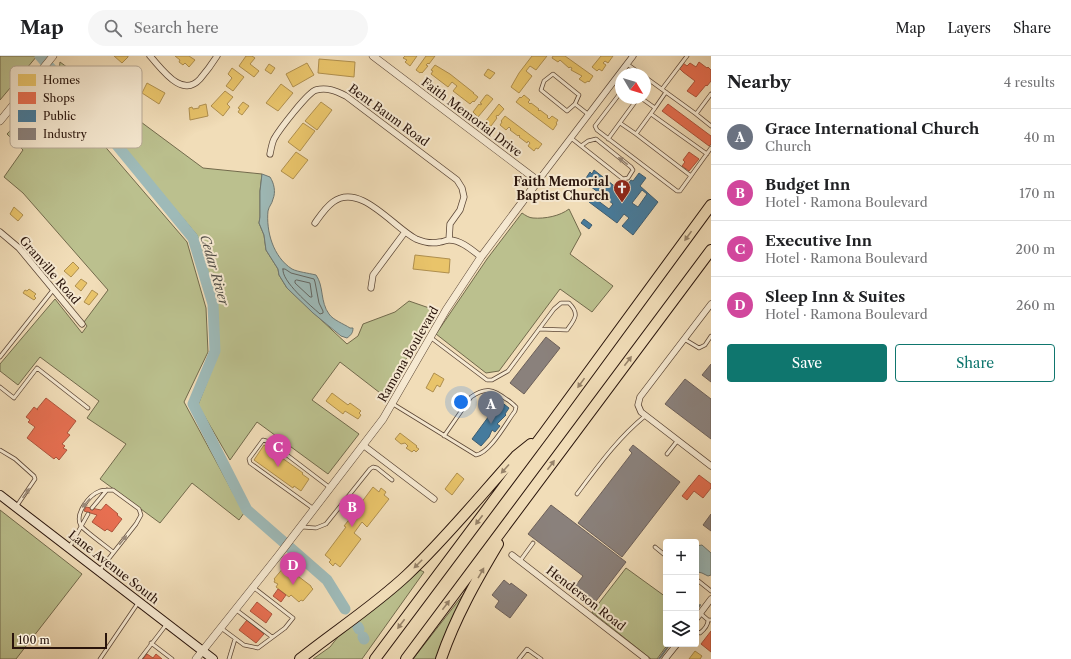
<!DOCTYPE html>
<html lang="en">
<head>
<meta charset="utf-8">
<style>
  :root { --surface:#fff; --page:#f6f6f6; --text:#202124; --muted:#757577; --line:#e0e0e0; --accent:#0f766e }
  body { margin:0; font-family:"Libre Caslon Text",serif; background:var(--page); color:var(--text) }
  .controls { position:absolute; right:12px; bottom:12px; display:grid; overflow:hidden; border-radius:4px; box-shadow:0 4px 16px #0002 }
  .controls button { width:36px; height:36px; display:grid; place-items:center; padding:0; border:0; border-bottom:1px solid var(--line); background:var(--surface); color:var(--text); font:20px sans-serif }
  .compass { position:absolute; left:615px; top:12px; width:36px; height:36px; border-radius:50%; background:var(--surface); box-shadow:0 4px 16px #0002; rotate:128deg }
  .scale { position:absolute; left:12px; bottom:10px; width:95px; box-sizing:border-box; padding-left:4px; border:2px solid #29140b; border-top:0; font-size:11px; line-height:14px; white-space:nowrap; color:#29140b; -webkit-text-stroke:3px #f6e9d1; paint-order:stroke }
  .you { position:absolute; left:461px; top:346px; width:14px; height:14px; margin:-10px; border:3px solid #fff; border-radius:50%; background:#1a73e8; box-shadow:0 0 0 6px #1a73e833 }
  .badge { display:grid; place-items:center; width:26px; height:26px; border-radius:50%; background:var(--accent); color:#fff; font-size:13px; font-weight:700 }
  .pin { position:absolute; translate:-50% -33px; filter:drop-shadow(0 1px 2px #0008) }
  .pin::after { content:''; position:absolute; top:21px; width:14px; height:12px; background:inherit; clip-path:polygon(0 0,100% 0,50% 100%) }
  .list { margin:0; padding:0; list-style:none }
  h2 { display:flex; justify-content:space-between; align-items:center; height:52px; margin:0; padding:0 16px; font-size:17px }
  h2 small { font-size:13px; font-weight:400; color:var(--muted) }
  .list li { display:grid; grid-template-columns:26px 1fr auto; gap:12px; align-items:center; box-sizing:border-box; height:56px; padding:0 16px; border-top:1px solid var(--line) }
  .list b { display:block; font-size:15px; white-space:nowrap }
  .list p { margin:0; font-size:13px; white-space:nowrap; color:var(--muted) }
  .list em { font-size:13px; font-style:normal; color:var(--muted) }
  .actions { display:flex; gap:8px; padding:12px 16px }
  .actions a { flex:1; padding:9px 0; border:1px solid var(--accent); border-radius:4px; text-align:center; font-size:14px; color:var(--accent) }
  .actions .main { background:var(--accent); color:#fff }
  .icon { flex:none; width:22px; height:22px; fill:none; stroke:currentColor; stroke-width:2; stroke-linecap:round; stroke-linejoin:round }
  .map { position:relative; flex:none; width:711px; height:603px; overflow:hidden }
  header { display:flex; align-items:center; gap:24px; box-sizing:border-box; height:56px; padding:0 20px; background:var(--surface); border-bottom:1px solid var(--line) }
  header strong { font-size:19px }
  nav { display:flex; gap:22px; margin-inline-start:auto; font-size:14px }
  .search { width:280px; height:36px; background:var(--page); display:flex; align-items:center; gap:10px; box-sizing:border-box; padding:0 14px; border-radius:22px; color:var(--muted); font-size:15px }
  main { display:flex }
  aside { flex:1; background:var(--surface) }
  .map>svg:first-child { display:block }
</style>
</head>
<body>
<header>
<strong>Map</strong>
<div class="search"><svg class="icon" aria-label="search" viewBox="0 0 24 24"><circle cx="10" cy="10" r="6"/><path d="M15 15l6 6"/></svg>Search here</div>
<nav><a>Map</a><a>Layers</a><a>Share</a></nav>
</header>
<main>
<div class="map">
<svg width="711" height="603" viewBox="0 0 711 603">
  <rect width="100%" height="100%" fill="#f1ddb8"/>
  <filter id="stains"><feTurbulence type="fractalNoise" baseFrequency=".005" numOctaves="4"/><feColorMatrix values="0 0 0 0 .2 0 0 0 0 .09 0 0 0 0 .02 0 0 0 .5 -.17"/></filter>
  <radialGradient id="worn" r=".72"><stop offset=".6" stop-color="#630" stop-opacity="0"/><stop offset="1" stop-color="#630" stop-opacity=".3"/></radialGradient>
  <path fill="#bbc08e" stroke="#726a4c" d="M0,0h37l-37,44z
    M60,6l143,106 59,6 -2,17v26l-1,6 5,12 2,15 12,19 1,6 8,13 60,56 11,-8 5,-12 32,-12 14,-11 26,9 -51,86 -44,-34 -28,38 47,34 -31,40 -71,-52 -27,38 -32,-55 21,-54 -3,-47 -19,-69 -138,-164z
    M53,30l134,156 19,66 2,44 -24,50 60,111 -5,7 -47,-37 -32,40 -60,-44 26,-35 -39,-26 12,-17 -59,-44 -22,28 -18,-14v-7l55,-65 27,34 5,-7 -3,-4 24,-32 -85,-97 -19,-16 19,-27 -16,-16z
    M569,153l12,25 -11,20 43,32 -21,26 -32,-23 -61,82 -13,2 -50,-39 51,-75 35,-46c3,2 7,5 11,5 12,1 27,-2 36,-9z
    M0,454l82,64 -66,85h-16z
    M626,512l40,29v47h2l-11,15h-6l-59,-47z
    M420,514l4,2 -62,87h-49l17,-12 15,-19z
    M469,531l-31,72h-25z"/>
  <path fill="#9ebab8" stroke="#6f7873" d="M262,118l8,3c4,6 6,15 3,22 -1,5 -4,7 -5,12 -2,20 5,46 24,58 6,3 16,4 24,6 8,11 4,27 13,39 4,6 15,10 21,14h3c0,5 -2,7 -6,10l-6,-2 -28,-23 -26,-25 -8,-13 -1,-6 -12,-19 -2,-15 -5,-12 1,-6v-26z
    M702,489l9,8v22l-3,1 -6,-3 -4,-1 -2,-4v-22z"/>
  <path fill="#e9c46a" stroke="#af8f4e" d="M114,0h14v1l-6,6z
    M175,0h14l6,4 -6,7 -4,-4 -2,2 -4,-3 1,-2z
    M246,0h6l3,2 -5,6 9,7 -5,6 -15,-11z
    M405,0h12l-7,10 -5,-4 2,-2 -4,-2z
    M426,0h9l-6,8 -1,-1 -2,2 2,1 -6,7 -1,-1 -1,1 -4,-3z
    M532,0h15l-11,14 -6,-4 -4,5 6,5 -13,17 -8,-6 8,-14z
    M553,0h12l28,20 -4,6 -1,-1 -3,2 -6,-4 3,-3 -11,-6 1,-2 -2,-1 -1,1 -9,-8 -2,2 -6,-4z
    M601,0h12l-5,7 -3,-2 -2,2 3,2 -4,6 -3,-2 -2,2 -5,-4z
    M319,3l36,3 -1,15 -36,-4z
    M307,7l7,12 -21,12 -7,-13z
    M269,8l6,4 -4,6 -6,-4z
    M435,9l15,9 24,19h-1l5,4 -4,5 -1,-1 -3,3 -17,-13 4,-5 -5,-4 -4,5 -17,-13 2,-3 -2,-1z
    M232,12l12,9 -11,14 -7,-5 6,-8 -4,-4z
    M488,13l7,4 -5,6 -6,-4z
    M147,27l18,10 -6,11 -17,-11z
    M281,28l12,9 -15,18 -12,-8z
    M225,35l8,6 -6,7 3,3 -7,9 -12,-10z
    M486,39h2l5,4 -15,18 -5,-5 6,-8 1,1 2,-1 -2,-1z
    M524,39l6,5 -2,2 2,2 1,-1 8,6 -1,1 1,1 1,-1 8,6 -1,1 2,2 3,-3 6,4 -2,3 1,1 -4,6 -37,-28 4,-5 1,1z
    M243,46l6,4 -7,9 -4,-3 2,-3 -2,-1z
    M321,46l11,8 -15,20 -12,-9z
    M206,48l2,12 -18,4 -1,-12 3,-1 1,2 6,-1v-2z
    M499,48l5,5 -6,7 -1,-1 -1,2 1,1 -6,8h-2l-4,-4z
    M505,60l37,28 -4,5 -2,-1 -2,3 -6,-5 2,-3 -2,-2 -1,2 -8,-6 1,-1 -1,-1 -1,1 -8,-6 1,-1 -2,-2 -3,3 -6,-5 2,-3 -1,-1z
    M303,67l12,8 -15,20 -12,-9z
    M296,96l12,8 -15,19 -12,-8z
    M14,151l9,8 -5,6 -8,-7z
    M415,199l35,4 -1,14 -36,-4z
    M73,206l6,6 -8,9 -7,-6z
    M81,223l6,4 -6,8 -6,-5z
    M29,233l7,5 -2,2 2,2 -2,2 -11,-7 2,-3 2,1z
    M92,234l6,4 -9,11 -5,-3z
    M434,317l10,6 -4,8 -3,-2 -4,7 -7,-4z
    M332,337l16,12 2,-2 11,8 -2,2 2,2 -3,4 -13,-8 -2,3 -17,-13z
    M400,377l17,13 -1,1 3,2 -3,3 -2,-2 -2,2 -6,-4 2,-2 -3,-3 -4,1 -6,-5z
    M264,389l39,28 -1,1 7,5 -8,12 -7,-5 -1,2 -39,-28z
    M457,417l7,6 -12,16 -7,-6z
    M373,431l6,5 2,-4 5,4 -2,3 5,4 -22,28 -5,-5 -8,11 7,6 -21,28 -5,-4 -2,3 -4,-4 2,-2 -6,-5 21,-28 -2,-1 8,-10 2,1 -2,-2z
    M284,511l2,2v-2l25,19v1l2,2 -10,12 -2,-1 -2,2 -8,-7 -2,2 -13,-10 2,-3 -4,-2 1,-2 -1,-1z
    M695,595l7,5 -2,3h-11z"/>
  <path fill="#e76f51" stroke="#ae543c" d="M699,6l8,6 1,-1 3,3v11l-4,5 -1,-1 -10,12 -9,-6 8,-10 -12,-9 -4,-4 4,-5 4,3 3,-3 6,4z
    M668,48l43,32v8l-2,2 -47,-35z
    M689,96l10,7 -10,12 -7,-5 3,-4 -2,-2z
    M46,342l30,23 -9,12 3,2 -8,9 3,2 -2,2 4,2 -8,10 -3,-3 -2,2 -27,-21 8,-11 -7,-5 2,-2 -4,-3 8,-10 4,3 -1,-1z
    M699,419l12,9v4l-8,10 -9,-7 -7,9 -5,-4z
    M106,448l12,10 -1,1 5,4 -10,13 -5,-3 -2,2 -13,-9 5,-7 -13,-4 2,-4 15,3z
    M278,533l8,6 -5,7 -8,-6z
    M257,546l15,12 -6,9 -16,-12z
    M247,564l17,14 -8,9 -17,-13z
    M711,575v21l-10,-8z
    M147,598l6,4 3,-4 6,5h-19z"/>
  <path fill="#457b9d" stroke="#3d5c71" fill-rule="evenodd" d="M594,114l28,22 9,-12 2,1 6,-8 7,5 -6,8 18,16 -25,33 -11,-9 7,-8 -5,-4 -7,9 -28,-21 4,-5 16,12 4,-5 -28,-22 3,-3 -2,-1 4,-6 2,2zM642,134l5,4 -9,13 -6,-4z
    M584,163l8,6 -3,4 -8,-6z
    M500,345l9,7 -4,6 1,1 -9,9 3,2 -5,6 -3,-2 -3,7 -8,9 -9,-7z"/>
  <path fill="#8a817c" stroke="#6d605a" d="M546,281l14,11 -36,46 -14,-11z
    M711,308v18l-9,-7z
    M685,323l26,20v40l-46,-35z
    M633,389l47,37 -58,75 -44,-34 54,-70 -3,-3z
    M551,449l75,57 -33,43 -20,-16 10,-13 -55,-42z
    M711,458v17l-8,-6z
    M504,524l6,5 1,-2 16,12 -17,23 -15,-11 4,-6 -7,-6z"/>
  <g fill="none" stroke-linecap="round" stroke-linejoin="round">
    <path stroke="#646762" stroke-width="1" d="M283,213h2l6,4 23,6 1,3 4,21 4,8v2l-3,1c-9,-8 -39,-33 -37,-45z
      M297,224l13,3 2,14h-2l-15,-14v-2z"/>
    <path stroke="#6f7873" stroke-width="2" d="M696,555l4,-6
      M659,603l11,-15"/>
    <path stroke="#9ebab8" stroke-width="11" d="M40,0l62,71 91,111 20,66 2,47 -22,53 54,106 80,70 18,29
      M358,571l1,2
      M363,581l1,2"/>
    <defs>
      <path id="service" d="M627,8l14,10
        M645,21l51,37 15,-20
        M662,33l25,-33
        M621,36l-26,34 2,4 80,61h3l31,-43
        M641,42l14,10 -19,26 55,42
        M575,48l-8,7 -26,-21 3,-9 9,-7 26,21 -4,9 14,11
        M655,52l11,-16
        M651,58l56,40
        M696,58l15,12
        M620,67l16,11
        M571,82l52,41 5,-1 5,-8 -2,-3 -35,-28 -8,2 -7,5
        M608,83l30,-41
        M430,281l57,43h5l16,-9 46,-62 7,-6h8c11,11 6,16 -2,27l-28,-1
        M684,283l15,9 6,-3 6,-9
        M0,301l53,-67
        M0,331l14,11 23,-30 51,40
        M393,348l83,51c14,-2 30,-32 39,-44l1,-4c-3,-3 -6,-6 -10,-8 -13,-10 -21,-12 -35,-2l-27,39
        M0,394l15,9 19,17 1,3 -19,28
        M667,398l11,-14
        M577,438c21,-28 41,-56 68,-78
        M92,452l15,-18
        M314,453l-64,-46 -1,-4 14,-19 7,2 59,45
        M302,471l14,1 10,-4 44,-55 3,-2 4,1 15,12
        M655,491l11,9
        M69,492l19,-34
        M520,505l13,-18
        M99,515l37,-47 5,-9 -2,-6 -26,-19c-4,0 -9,0 -13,1 -11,4 -26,23 -19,35 4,5 26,21 32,26
        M696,523l15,12
        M235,553l37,28
        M700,557l8,7h3
        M221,572l23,17 14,3 27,-20 8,-10 -40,-31
        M696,575l4,2c5,-4 8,-8 8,-13
        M151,587l21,16
        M100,603l38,-56
        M140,603l26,-34
        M229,603l6,-20
        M519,603l8,-10 14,10"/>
      <path id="minor" d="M150,0c12,13 32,43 50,23 6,-7 12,-15 17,-23
        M270,98c1,-5 2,-11 4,-15 5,-9 34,-47 42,-49 11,-3 20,1 30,6l111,84 5,8 2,9 -4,13 -10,14 -1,16
        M538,125l95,-125
        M315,167c5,-7 10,-15 18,-21 27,-20 60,25 83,37 7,3 16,5 24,3 3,0 6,-2 9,-2 12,0 23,10 32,17
        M0,176l19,16 63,76
        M371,232l2,-13 32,-43
        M711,248l-71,93 -2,8 3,7 70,54
        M363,389l71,54
        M512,499l134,104
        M696,563l15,-20
        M665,603l12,-15"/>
      <path id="tertiary" d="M0,65l53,-65
        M196,603l82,-103 105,-137 63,-109 35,-53 57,-76 -165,-125"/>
      <path id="secondary" d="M0,439l213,164"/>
      <path id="motorway" d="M300,603c35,-28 74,-53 107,-84 39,-37 73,-79 109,-119l15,-12
        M375,603l169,-226 167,-228
        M406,603l305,-409
        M441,603c14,-41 35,-78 57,-115"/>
    </defs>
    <use href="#service" stroke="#5b4636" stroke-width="4.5"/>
    <use href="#minor" stroke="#5b4636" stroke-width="7"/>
    <use href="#tertiary" stroke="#5b4636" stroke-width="8"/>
    <use href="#secondary" stroke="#29140b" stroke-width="10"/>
    <use href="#motorway" stroke="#29140b" stroke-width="12"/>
    <use href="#service" stroke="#f6e9d1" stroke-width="3"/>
    <use href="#minor" stroke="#f6e9d1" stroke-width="5.5"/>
    <use href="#tertiary" stroke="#f6e9d1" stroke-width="7"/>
    <use href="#secondary" stroke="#f6e9d1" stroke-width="8"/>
    <use href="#motorway" stroke="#f1ddb8" stroke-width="10"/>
  </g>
  <defs><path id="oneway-solid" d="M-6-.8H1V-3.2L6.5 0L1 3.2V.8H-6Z"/></defs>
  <g fill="#9a8978">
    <use href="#oneway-solid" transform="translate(623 105) rotate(-143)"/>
    <use href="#oneway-solid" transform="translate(26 437) rotate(-55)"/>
    <use href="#oneway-solid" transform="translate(86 447) rotate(131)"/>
    <use href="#oneway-solid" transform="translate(123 484) rotate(-51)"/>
  </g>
  <g fill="#97836a">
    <use href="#oneway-solid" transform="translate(688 180) rotate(126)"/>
    <use href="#oneway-solid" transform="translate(628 305) rotate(-53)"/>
    <use href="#oneway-solid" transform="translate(581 327) rotate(126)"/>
    <use href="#oneway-solid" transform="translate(551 409) rotate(-53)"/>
    <use href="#oneway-solid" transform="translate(505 413) rotate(132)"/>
    <use href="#oneway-solid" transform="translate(479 464) rotate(127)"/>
    <use href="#oneway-solid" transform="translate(418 508) rotate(135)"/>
    <use href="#oneway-solid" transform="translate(481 517) rotate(-60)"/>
    <use href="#oneway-solid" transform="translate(446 549) rotate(-53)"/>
    <use href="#oneway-solid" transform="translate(401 568) rotate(127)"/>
  </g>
  <defs>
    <symbol id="church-pin" viewBox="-11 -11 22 30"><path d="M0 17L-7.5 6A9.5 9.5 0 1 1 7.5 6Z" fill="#8f2418" stroke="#f6e9d1"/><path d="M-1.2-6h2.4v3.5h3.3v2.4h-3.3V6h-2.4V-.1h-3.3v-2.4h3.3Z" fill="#fff"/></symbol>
  </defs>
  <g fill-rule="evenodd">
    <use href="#church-pin" x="612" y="122" width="20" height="27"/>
  </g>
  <g text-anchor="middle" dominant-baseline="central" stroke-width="4" stroke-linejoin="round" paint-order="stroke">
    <g font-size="12" fill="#29140b" stroke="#f6e9d1">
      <text transform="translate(389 59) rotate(36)">Bent Baum Road</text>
      <text transform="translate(472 61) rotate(37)">Faith Memorial Drive</text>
      <text transform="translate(50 214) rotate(49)">Granville Road</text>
      <text transform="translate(408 298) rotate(-60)">Ramona Boulevard</text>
      <text transform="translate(114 511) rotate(38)">Lane Avenue South</text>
      <text transform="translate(586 542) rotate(38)">Henderson Road</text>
    </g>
    <g font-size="12" font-weight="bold" fill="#29140b" stroke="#f6e9d1" text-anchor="end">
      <text x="609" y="125">Faith Memorial<tspan x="609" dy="14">Baptist Church</tspan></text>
    </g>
    <g font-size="13" font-style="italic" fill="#524e48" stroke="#f6e9d1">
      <text transform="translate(215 214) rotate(74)">Cedar River</text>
    </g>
  </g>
  <rect x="10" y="10" width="132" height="82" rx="6" fill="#f6e9d1" stroke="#b8a996" stroke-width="1"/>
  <rect x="18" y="18" width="18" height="12" fill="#e9c46a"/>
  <rect x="18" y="36" width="18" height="12" fill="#e76f51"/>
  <rect x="18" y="54" width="18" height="12" fill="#457b9d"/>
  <rect x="18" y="72" width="18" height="12" fill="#8a817c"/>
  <g font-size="11" fill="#29140b">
    <text x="43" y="28">Homes</text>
    <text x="43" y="46">Shops</text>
    <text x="43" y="64">Public</text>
    <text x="43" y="82">Industry</text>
  </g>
  <rect width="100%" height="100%" filter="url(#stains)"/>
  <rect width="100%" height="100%" fill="url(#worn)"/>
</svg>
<div class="controls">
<button>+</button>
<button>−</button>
<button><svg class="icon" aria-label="layers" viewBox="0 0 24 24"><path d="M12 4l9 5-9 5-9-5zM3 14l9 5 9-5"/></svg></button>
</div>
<svg class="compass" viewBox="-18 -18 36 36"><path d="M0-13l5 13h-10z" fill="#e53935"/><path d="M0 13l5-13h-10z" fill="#757577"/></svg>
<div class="scale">100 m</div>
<div class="you"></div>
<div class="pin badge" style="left:491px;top:368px;background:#6b7280">A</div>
<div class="pin badge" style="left:352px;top:471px;background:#d1479c">B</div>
<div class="pin badge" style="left:278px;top:411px;background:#d1479c">C</div>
<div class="pin badge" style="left:293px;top:529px;background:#d1479c">D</div>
</div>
<aside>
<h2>Nearby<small>4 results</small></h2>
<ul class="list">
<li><span class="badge" style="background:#6b7280">A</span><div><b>Grace International Church</b><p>Church</p></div><em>40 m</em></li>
<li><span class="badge" style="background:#d1479c">B</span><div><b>Budget Inn</b><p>Hotel · Ramona Boulevard</p></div><em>170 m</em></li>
<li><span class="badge" style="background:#d1479c">C</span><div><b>Executive Inn</b><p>Hotel · Ramona Boulevard</p></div><em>200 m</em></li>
<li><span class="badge" style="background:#d1479c">D</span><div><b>Sleep Inn &amp; Suites</b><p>Hotel · Ramona Boulevard</p></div><em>260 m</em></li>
</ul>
<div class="actions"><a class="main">Save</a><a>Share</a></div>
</aside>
</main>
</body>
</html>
